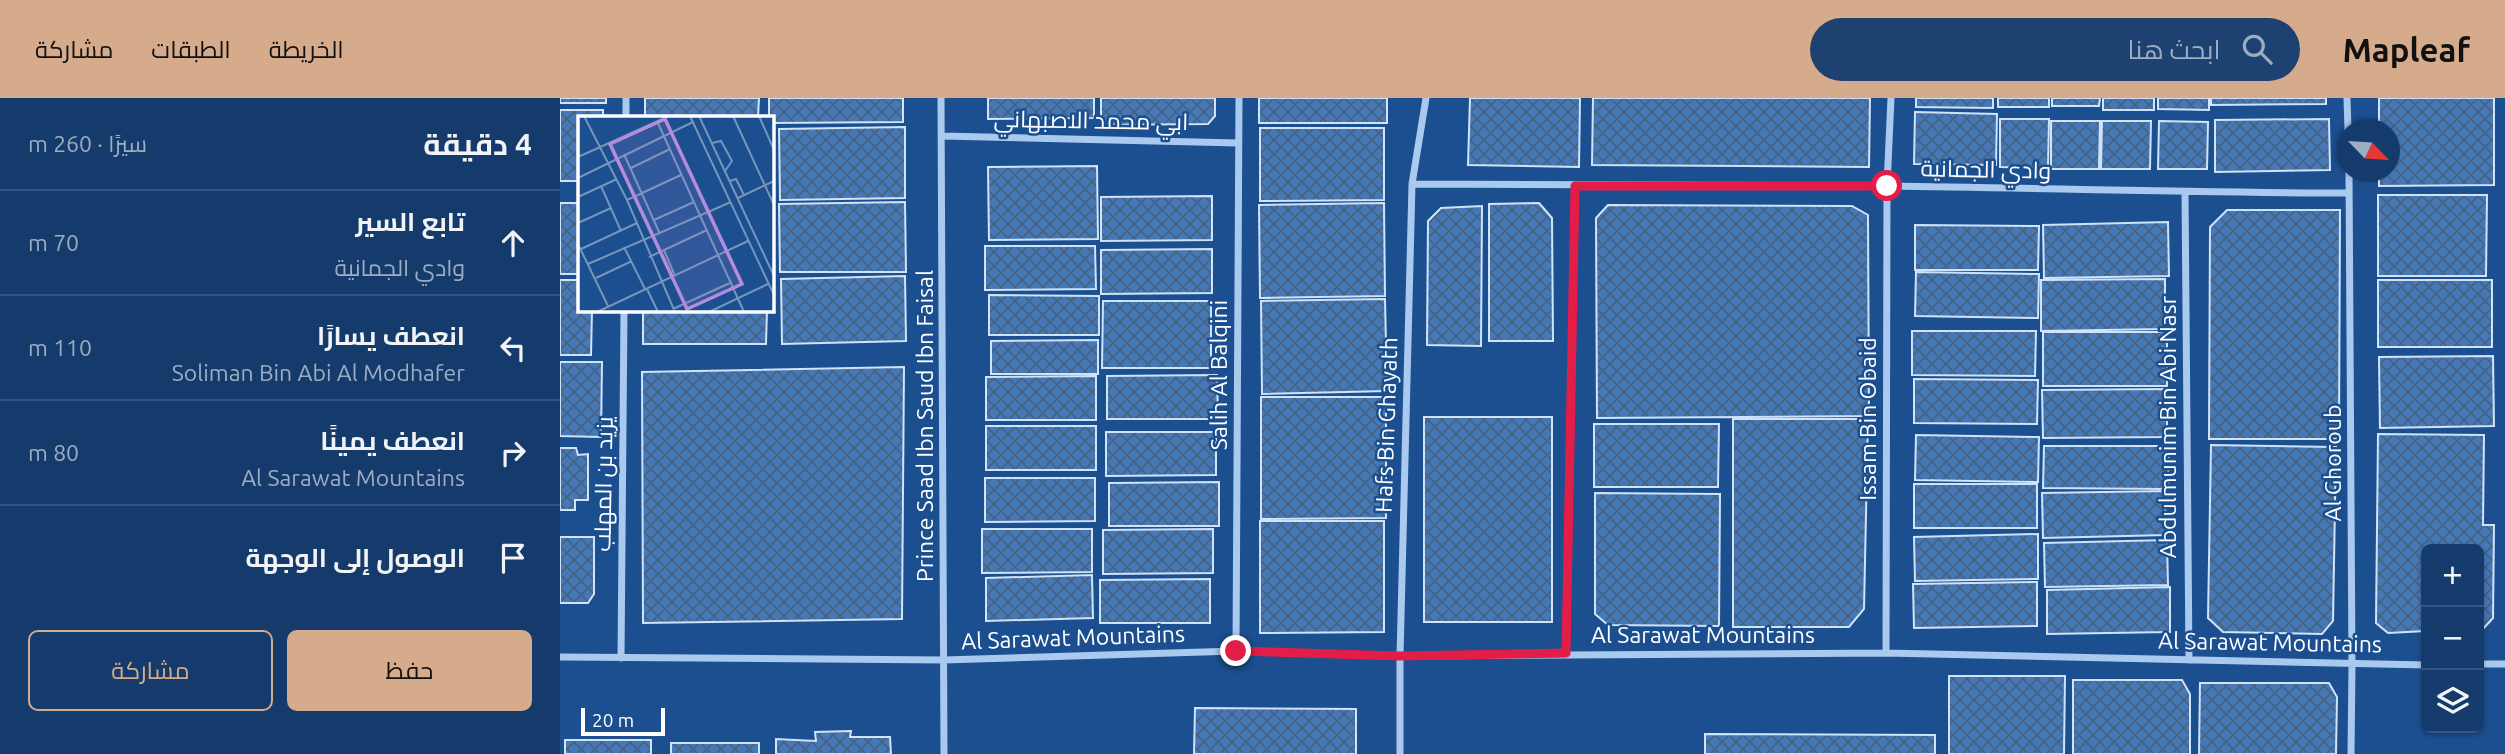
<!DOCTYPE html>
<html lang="ar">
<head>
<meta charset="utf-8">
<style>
  :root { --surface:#143b6b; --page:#1d4271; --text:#f1f3f6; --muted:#9dadc1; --line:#33557e; --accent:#d6ab8b }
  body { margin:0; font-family:Ubuntu,Cairo,sans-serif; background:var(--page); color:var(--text); direction:rtl }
  .controls { position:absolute; right:21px; bottom:21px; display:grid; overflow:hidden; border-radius:10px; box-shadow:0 2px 5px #0004 }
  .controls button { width:63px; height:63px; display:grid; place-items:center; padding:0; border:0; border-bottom:2px solid var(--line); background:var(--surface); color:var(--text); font:35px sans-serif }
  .compass { position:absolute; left:1777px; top:21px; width:63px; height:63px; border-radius:50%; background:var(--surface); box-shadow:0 2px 5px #0004; rotate:115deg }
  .scale { position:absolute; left:21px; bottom:18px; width:84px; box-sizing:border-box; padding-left:7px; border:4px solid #fff; border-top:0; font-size:19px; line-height:24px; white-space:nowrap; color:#fff; -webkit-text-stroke:5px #1b4f8f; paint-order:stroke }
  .stop { position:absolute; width:21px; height:21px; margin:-16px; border:5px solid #e11d48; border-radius:50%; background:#fff }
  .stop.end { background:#e11d48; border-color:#fff; box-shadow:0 2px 7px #0008 }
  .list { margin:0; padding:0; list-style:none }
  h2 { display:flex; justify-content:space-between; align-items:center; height:91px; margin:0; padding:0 28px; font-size:30px }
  h2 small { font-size:23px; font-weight:400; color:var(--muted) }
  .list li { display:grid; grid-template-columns:46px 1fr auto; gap:21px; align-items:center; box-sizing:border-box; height:105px; padding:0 28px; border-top:2px solid var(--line) }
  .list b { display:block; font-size:26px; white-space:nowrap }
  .list p { margin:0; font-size:23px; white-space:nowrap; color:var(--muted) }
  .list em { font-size:23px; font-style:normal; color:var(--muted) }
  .actions { display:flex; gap:14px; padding:21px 28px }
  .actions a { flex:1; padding:16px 0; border:2px solid var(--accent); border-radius:10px; text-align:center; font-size:24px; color:var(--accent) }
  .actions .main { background:var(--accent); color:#111 }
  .icon { flex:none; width:38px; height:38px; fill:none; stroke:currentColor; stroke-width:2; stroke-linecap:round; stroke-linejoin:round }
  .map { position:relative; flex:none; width:1945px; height:656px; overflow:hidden; direction:ltr }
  header { display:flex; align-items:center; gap:42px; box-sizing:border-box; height:98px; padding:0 35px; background:var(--accent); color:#111 }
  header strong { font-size:33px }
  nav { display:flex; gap:38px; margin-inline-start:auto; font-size:24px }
  .search { width:490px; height:63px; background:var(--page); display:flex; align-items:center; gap:18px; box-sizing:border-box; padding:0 24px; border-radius:38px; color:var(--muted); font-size:26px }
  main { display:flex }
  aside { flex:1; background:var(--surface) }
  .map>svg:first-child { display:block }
</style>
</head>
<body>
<header>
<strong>Mapleaf</strong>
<div class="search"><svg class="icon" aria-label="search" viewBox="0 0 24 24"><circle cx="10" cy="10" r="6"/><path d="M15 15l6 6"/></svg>ابحث هنا</div>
<nav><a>الخريطة</a><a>الطبقات</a><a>مشاركة</a></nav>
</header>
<main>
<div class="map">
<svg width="1945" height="656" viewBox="0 0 1945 656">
  <defs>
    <pattern id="building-cross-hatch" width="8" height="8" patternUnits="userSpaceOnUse" patternTransform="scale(1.75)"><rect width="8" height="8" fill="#4478b7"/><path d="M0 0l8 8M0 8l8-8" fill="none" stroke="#486282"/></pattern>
  </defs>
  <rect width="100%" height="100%" fill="#1b4f8f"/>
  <path fill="url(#building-cross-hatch)" stroke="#cfe3fa" stroke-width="2" d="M0,0h46v5h-46z
    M85,0h114l-1,19h-113z
    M209,0h134v24l-131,1v-6h-3z
    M428,0h106v20l-106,1z
    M541,0h114v18l-7,8 -107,1z
    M699,0h128v25h-128z
    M910,0h110l-1,69 -111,-2z
    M1033,0h277l-1,69 -277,-2z
    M1356,0h77v10l-77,-1z
    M1438,0h51v9h-51z
    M1492,0h48l-1,8h-47z
    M1543,0h51v12h-51z
    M1598,0h51v12l-51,-1z
    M1651,0h115v6l-115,1z
    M1819,0h115v87l-115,1v-14h10v-42h-10z
    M0,12h43v7h-24v64h-19z
    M1355,14l82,2 -1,51 -82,-1z
    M1440,21h49l-1,49 -48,-1z
    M1769,21l1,51 -115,2v-52z
    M1491,23h49l-1,48h-48z
    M1542,23h49l-1,48h-49z
    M1599,23l49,1 -1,47h-49z
    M345,29v71l-125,2 -1,-71z
    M700,30h124v72l-124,1z
    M537,68l1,73 -109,1 -1,-73z
    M1818,97h109l-1,81h-108z
    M652,98v44l-111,1v-44z
    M345,104l1,70h-126l-1,-68z
    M0,105h19v71h-19z
    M824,105l1,93 -125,2 -1,-93z
    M979,105l13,15 1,123h-64v-137z
    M1048,107l244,1 16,9 1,201 -272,2 -1,-200z
    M922,108l-1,140 -54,-1 1,-124 13,-13z
    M1667,112h113l-1,229h-130l1,-212z
    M1608,124l1,54 -125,2 -1,-53z
    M1355,127l124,1 -1,44h-123z
    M425,148h110l1,43 -111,1z
    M652,151v44l-111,1v-44z
    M1356,174l123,2 -1,44 -123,-2z
    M345,178l1,65 -124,3 -1,-65z
    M1605,181v50l-124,2v-51z
    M0,182h19v30h13l-1,45h-31z
    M1818,182h114v67h-114z
    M429,197l110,1v39h-110z
    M825,201l2,92 -125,3 -1,-93z
    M543,203h108v67h-109z
    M83,212h124l-1,34h-123z
    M1352,233h124l-1,45 -123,-1z
    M1483,234h124v54h-124z
    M538,242v34h-107v-33z
    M1933,258l1,70 -114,2 -1,-71z
    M0,264h42l-1,75 -41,-1z
    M344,269l-2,252 -259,4 -1,-251z
    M657,277l1,44h-111v-43z
    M536,278v44h-110v-43z
    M1354,281l124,1 -1,44 -123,-1z
    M1607,291v48l-124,1 -1,-48z
    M701,299h125v121l-125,1z
    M864,319h128v205h-128z
    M1173,321h135l-4,190 -15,18h-116z
    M1034,326h125l-1,63h-124z
    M426,328h110v44h-110z
    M546,334h110v43l-110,1z
    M1818,336l106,1 -1,90h11l-1,93 -11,12h-3v-81h-53v82l-38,2 -12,-10z
    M1356,337l123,2 -1,45 -123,-2z
    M1651,347l125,2 -3,174 -11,13 -99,-2 -15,-14z
    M1484,348h125l-1,43 -125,-1z
    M0,350h16l2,7 10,-1v46h-13v10h-15z
    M425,380h110v43l-110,1z
    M659,384v44h-110v-43z
    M1354,386h123v44h-123z
    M1605,393l1,44 -123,3 -1,-45z
    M1035,395l125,1 -1,132 -111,-1 -13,-11z
    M700,423h124v111l-124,1z
    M422,431h110v43l-110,1z
    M653,431v44l-110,1v-44z
    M1478,436v45l-123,2 -1,-44z
    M0,439h34v57l-6,9h-28z
    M1607,442l1,45 -123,2 -1,-44z
    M532,477l1,43 -107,3v-43z
    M650,481v44h-110v-43z
    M1477,484v44l-123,2 -1,-44z
    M1610,489v45l-123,2v-44z
    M1389,578h116l-1,78h-115z
    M1513,582h109l8,14v60h-117z
    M1640,585h129l8,14 -1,57h-137z
    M635,610l161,1v45h-162z
    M291,633l-1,6h40l1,17h-115v-15l40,2 -1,-9z
    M1145,636l230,1v19h-230z
    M5,642h86v14h-86z
    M111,645h88v11h-88z"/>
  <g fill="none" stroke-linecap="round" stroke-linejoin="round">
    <path stroke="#a9c9ee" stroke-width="7" d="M381,0l3,656
      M1787,0l1,32
      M66,19v-19
      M382,38l296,7
      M1789,74l3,493 -1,89
      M852,86c159,2 318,0 477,2 153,2 307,7 460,7
      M1625,95l4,467
      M676,553l3,-553
      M1006,555l9,-467
      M1326,555l1,-467 4,-88
      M0,559l384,3 292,-9 164,5 486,-3 540,12
      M61,560l3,-348
      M1919,566h26
      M840,656v-98l12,-472 14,-86"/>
  </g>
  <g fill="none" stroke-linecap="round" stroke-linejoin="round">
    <path stroke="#e11d48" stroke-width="9" d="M676,553l164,5 166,-3 9,-467h312"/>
  </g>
  <g text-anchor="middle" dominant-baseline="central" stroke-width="5" stroke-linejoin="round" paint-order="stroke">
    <g font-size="23" fill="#fff" stroke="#1b4f8f">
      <text transform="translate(531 22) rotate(1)">ابي محمد الاصبهاني</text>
      <text transform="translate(1426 71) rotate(1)">وادي الجمانية</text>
      <text transform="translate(658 277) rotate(-90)">Salih Al Balqini</text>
      <text transform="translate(1307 321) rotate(-90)">Issam Bin Obaid</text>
      <text transform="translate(826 327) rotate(-88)">Hafs Bin Ghayath</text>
      <text transform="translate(364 328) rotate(-90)">Prince Saad Ibn Saud Ibn Faisal</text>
      <text transform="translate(1607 329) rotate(-90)">Abdulmunim Bin Abi Nasr</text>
      <text transform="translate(1772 365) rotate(-90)">Al Ghoroub</text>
      <text transform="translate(43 386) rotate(-89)">يزيد بن المهلب</text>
      <text x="1143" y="536">Al Sarawat Mountains</text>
      <text transform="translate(513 539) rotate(-2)">Al Sarawat Mountains</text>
      <text transform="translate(1710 544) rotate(1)">Al Sarawat Mountains</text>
    </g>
  </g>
  <g transform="translate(18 18)">
    <rect width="196" height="196" fill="#1b4f8f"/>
    <path fill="none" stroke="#7695bc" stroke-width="2" d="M6,0l43,84 48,112M112,0l84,179M121,0l75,160M155,0l41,89M181,0l15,34M79,5l87,191M134,27l9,-2 11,20 -7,10M46,38l36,80M0,41l91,-41M53,52l39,-19M0,62l115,-56M152,65l6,-2 8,16M23,70l20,45M0,81l39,-18M160,82l36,-17M49,84l54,-25M76,104l40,-18M0,107l33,-15M0,128l30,62M46,131l21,42M3,133l56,-26M86,134l11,26M71,141l58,-27M10,148l143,-62M18,162l36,-17M69,173l11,23M95,193l59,-27M19,196l151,-71M131,196l59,-28"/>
    <path fill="#b68bdc" fill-opacity="0.15" stroke="#b68bdc" stroke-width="3.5" d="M87,3l77,165 -55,25 -77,-165z"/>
    <rect width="196" height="196" fill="none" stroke="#fff" stroke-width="3.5"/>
  </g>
</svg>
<div class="controls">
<button>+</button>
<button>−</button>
<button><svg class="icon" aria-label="layers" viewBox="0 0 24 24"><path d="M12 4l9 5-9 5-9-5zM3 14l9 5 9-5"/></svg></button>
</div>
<svg class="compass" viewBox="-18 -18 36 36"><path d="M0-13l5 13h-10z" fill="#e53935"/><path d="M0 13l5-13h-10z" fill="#9dadc1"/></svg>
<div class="scale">20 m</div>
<div class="stop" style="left:1327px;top:88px"></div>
<div class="stop end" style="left:676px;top:553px"></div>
</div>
<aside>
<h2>4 دقيقة<small>سيرًا · 260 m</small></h2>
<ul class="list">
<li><svg class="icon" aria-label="ahead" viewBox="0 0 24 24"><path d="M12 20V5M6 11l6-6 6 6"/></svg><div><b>تابع السير</b><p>وادي الجمانية</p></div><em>70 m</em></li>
<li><svg class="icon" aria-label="left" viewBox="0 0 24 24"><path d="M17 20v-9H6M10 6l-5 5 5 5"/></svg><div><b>انعطف يسارًا</b><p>Soliman Bin Abi Al Modhafer</p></div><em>110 m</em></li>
<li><svg class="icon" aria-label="right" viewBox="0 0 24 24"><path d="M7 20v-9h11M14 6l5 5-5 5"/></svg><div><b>انعطف يمينًا</b><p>Al Sarawat Mountains</p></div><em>80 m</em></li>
<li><svg class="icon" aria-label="arrive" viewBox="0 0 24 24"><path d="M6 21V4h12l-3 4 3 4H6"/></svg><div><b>الوصول إلى الوجهة</b></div></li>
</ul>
<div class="actions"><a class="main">حفظ</a><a>مشاركة</a></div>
</aside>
</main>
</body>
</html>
